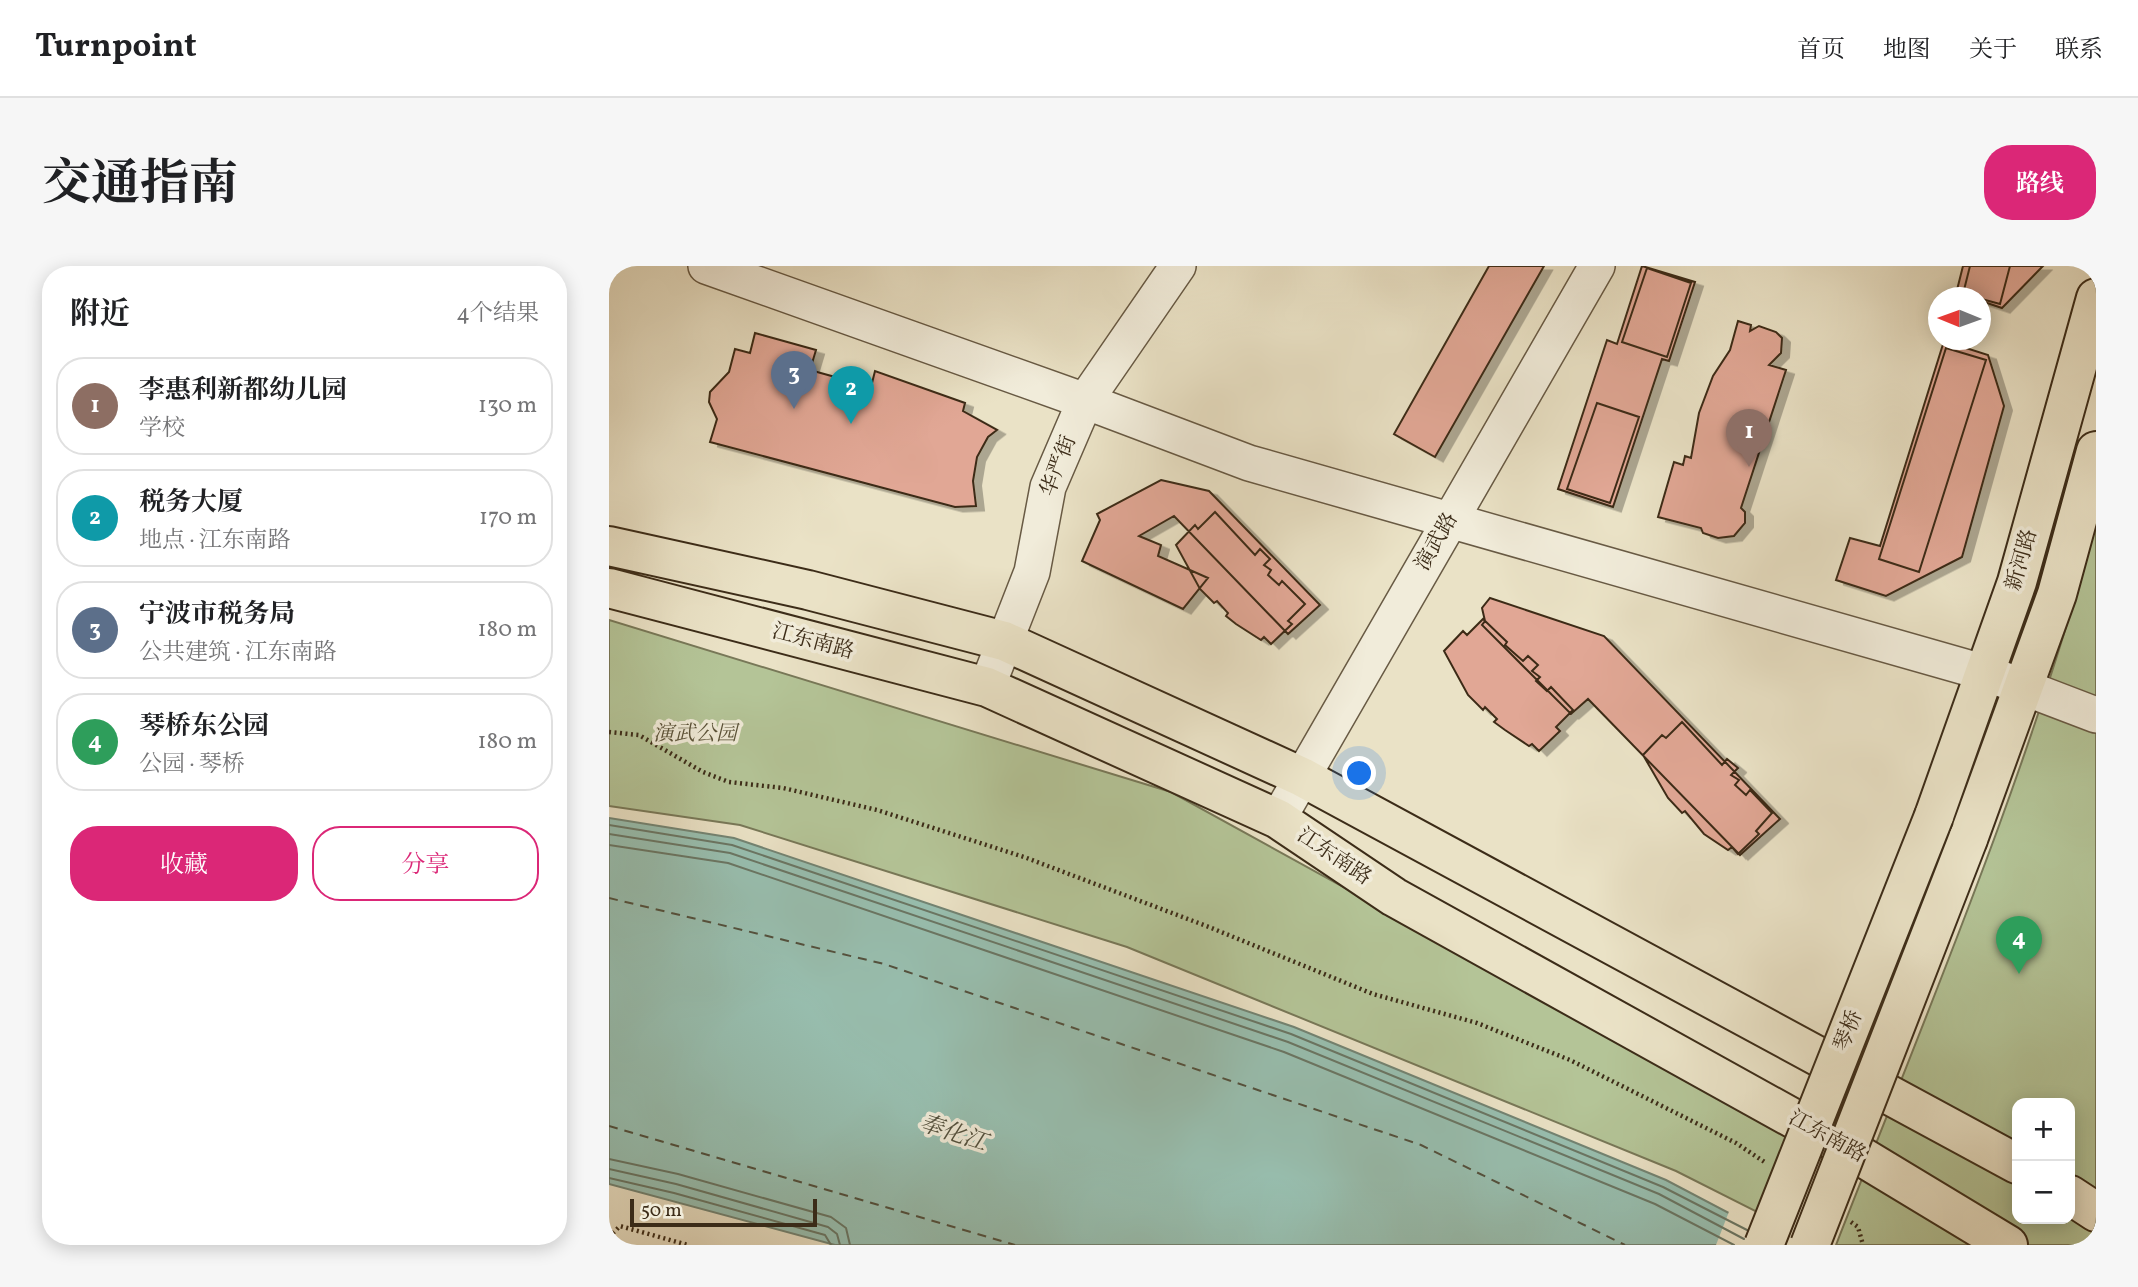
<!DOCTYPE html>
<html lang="zh">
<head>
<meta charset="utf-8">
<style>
  :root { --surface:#fff; --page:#f6f6f6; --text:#202124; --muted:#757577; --line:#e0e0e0; --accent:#db2777 }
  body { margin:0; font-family:Vollkorn,"Noto Serif SC",serif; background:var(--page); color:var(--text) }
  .controls { position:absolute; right:21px; bottom:21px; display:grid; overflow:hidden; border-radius:14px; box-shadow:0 4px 18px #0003 }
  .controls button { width:63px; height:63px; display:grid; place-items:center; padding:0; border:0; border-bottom:2px solid var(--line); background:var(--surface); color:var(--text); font:35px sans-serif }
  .compass { position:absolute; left:1319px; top:21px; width:63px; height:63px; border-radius:50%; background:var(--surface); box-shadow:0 4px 18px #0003; rotate:271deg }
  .scale { position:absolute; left:21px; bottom:18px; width:187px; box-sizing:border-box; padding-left:7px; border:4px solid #3c2c18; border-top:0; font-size:19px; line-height:24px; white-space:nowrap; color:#3c2c18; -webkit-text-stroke:5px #f1ecda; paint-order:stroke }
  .you { position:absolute; left:751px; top:508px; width:24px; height:24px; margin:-18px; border:5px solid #fff; border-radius:50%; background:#1a73e8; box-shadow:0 0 0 10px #1a73e833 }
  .badge { display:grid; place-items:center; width:46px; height:46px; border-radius:50%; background:var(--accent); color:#fff; font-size:23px; font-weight:700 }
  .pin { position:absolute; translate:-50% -58px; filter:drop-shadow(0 2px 4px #0008) }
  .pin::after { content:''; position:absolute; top:37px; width:24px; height:21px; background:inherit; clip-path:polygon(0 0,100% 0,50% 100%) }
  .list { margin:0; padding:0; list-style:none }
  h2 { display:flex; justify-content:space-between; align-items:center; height:91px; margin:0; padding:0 28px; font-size:30px }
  h2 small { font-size:23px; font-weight:400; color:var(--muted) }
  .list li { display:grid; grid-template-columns:46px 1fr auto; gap:21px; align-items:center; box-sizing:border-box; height:98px; margin:0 14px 14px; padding:0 14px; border:2px solid var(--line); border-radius:28px }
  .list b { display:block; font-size:26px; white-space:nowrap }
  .list p { margin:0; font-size:23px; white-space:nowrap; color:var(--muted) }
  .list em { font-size:23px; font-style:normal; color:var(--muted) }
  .actions { display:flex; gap:14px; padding:21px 28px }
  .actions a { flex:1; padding:16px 0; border:2px solid var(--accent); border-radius:28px; text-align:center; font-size:24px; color:var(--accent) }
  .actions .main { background:var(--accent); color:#fff }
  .map { position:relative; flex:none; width:1487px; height:979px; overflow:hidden; border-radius:28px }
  header { display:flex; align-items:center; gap:42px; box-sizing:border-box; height:98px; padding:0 35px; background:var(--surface); border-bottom:2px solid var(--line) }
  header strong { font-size:33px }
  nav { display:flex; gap:38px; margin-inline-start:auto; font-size:24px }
  .intro { display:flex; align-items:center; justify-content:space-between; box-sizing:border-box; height:168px; padding:0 42px }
  h1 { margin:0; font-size:49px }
  .button { padding:18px 32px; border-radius:28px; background:var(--accent); color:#fff; font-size:24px; font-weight:700 }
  main { display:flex; gap:42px; padding:0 42px }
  aside { flex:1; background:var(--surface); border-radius:28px; box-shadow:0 4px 18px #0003 }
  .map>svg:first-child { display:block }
</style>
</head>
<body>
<header>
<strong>Turnpoint</strong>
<nav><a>首页</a><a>地图</a><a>关于</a><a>联系</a></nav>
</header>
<div class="intro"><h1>交通指南</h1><a class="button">路线</a></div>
<main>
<aside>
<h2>附近<small>4个结果</small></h2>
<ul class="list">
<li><span class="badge" style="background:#8d6e63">1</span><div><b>李惠利新都幼儿园</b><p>学校</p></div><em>130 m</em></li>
<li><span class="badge" style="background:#0f9aa8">2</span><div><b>税务大厦</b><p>地点 · 江东南路</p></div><em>170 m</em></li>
<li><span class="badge" style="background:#5c6f8a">3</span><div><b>宁波市税务局</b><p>公共建筑 · 江东南路</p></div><em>180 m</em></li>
<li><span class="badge" style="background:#2e9e5b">4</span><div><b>琴桥东公园</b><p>公园 · 琴桥</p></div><em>180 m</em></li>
</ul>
<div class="actions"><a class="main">收藏</a><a>分享</a></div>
</aside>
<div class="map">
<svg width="1487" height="979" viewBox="0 0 1487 979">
  <defs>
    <filter id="shadow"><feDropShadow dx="8" dy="4.5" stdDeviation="0" flood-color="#0004"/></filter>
  </defs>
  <rect width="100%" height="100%" fill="#eae2c6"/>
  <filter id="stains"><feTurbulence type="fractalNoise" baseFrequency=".00286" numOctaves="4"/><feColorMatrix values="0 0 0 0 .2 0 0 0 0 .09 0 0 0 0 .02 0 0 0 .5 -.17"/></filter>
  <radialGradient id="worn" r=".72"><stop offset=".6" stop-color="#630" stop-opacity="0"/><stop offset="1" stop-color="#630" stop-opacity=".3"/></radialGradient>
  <path fill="#b4c497" stroke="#787858" stroke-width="2" fill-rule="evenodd" d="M1487,257v722h-260c93,-238 194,-475 260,-722zM1408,837h53v116h-53z
    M0,354l562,172 624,344 -34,78 -85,-43 -549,-224 -387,-122 -131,-19z"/>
  <path fill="#98bfb0" stroke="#738473" stroke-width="2" d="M0,552l125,20 560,189 372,153 124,65h-955l-226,-61z"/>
  <path fill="#eae2c6" d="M1121,943l62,33 2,3h-78z"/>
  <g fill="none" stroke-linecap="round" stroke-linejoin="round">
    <path stroke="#6a7664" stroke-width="2" d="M0,559l123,20 559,189 372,153 84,43
      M0,568l121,19 558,189 371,152 85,45
      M0,579l119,18 556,189 371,152 79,41
      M0,893l69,15 153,43 15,11 4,17
      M0,903l67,15 152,43 9,7 3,11
      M0,912l65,15 151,42 6,10"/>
    <path stroke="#53513e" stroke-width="2" stroke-dasharray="9 7" stroke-linecap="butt" d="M0,632l275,66 537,181 204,100
      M0,860l406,119"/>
  </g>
  <path fill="#e1a795" stroke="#3c2c18" stroke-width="2" filter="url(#shadow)" d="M880,0h55l-109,191 -41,-23z
    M1033,0l53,16 -26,79 -7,-2 -49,148 -55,-18 49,-149 10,4z
    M1354,0h80l-41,42 -21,-7v-3l-25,-4z
    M1361,0h40l-10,38 -37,-10z
    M1038,2l44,15 -24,74 -45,-15z
    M1129,55l13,4 -1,6 9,-5 17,6 6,6 -1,15 -12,12 17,5 -45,138 4,4v11l-11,13 -16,2 -15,-5 -2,-5 -43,-11 16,-55 9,3 2,-9 6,2 8,-45 14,-37 17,-26z
    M146,67l61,17 -6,20 61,17 4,-16 90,32 -2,8 34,19 -9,7 -11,20 -4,24 3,25 -21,1 -245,-65 7,-23 -8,-17 1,-10 19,-20 6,-23 15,4z
    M1335,75l44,14 16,51 -42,151 -76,39 -50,-16 14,-42 30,8z
    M1337,82l40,12 -67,212 -40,-13z
    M988,137l42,14 -29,86 -43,-14z
    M552,214l48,11 111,114 -32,29 -114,-118 -35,20 22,9 -3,11 50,22 -25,31 -101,-48 18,-41 -3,-6z
    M606,246l40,43 5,-6 10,10 -6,6 7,5 -3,5 11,10 3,-4 23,23 -17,17 4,3 -21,20 -7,-7 -3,3 -25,-16 -10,-8 2,-3 -11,-12 -3,2 -14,-14 -24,-44 19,-20 3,4z
    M881,332l114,38 176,183 -40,36 -152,-156 -17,15 -89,-89 3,-4 -3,-13z
    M874,353l24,23 -2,3 18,16 5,-5 10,9 -6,6 8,6 -4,4 11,10 4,-4 22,23 -17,17 4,4 -21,20 -7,-7 -3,2 -24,-16 -11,-8 3,-3 -12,-12 -2,3 -15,-15 -24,-44 19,-20 4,4z
    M1073,456l40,43 5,-6 11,9 -7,7 8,5 -4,5 11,10 4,-5 22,23 -16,18 3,3 -21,20 -6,-7 -4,3 -24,-16 -19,-23 -3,2 -14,-15 -25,-43 19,-20 4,3z"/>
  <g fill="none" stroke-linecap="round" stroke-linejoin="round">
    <defs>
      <path id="minor" d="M97,0l379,135 164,62 737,210 110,42
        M378,421l45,-115 16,-85 37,-86 93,-135
        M669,553l319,-553"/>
      <path id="major" d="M0,280l199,44 196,51 298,136 715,387
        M0,322l378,99 291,132 116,78 465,258 149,90
        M1325,550l83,-234 79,-284
        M1359,573l89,-245 39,-143
        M1461,929l26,17"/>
    </defs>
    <use href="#minor" stroke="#685a44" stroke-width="38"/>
    <use href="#major" stroke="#3c2c18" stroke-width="42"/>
    <path stroke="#3c2c18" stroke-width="4.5" stroke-dasharray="2 3.5" stroke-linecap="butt" d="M0,466l30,3 64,37 26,10 54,6 94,22 147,47 185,70 164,67 104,29 93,37 166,83 30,20
      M1242,956l7,5 5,18
      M0,971l11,-11 68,19"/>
    <use href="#minor" stroke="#f1ecda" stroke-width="35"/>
    <use href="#major" stroke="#eae2c6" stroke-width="38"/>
    <defs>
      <path id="major-bridge" d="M1155,979l170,-429
        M1201,979l158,-406"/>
    </defs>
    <use href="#major-bridge" stroke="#3c2c18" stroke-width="42" stroke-linecap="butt"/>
    <use href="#major-bridge" stroke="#eae2c6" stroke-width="38"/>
  </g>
  <g text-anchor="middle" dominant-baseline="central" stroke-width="7" stroke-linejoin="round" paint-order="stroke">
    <g font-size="21" fill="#3c2c18" stroke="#f1ecda">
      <text transform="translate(450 200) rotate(-69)">华严街</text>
      <text transform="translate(828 276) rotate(-60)">演武路</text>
      <text transform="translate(1413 294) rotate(-74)">新河路</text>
      <text transform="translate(204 376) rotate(15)">江东南路</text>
      <text transform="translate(725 591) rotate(34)">江东南路</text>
      <text transform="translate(1240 765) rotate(-68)">琴桥</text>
      <text transform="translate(1218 871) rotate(29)">江东南路</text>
    </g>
    <g font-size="21" font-style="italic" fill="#5a5238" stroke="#f1ecda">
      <text x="86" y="468">演武公园</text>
    </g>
    <g font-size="23" font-style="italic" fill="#53513e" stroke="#f1ecda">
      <text transform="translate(344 868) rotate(18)">奉化江</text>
    </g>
  </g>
  <rect width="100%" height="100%" filter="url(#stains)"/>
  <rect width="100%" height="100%" fill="url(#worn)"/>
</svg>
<div class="controls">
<button>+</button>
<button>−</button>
</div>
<svg class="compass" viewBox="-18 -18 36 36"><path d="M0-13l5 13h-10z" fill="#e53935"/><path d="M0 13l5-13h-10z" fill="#757577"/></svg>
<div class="scale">50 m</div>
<div class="you"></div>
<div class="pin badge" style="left:1140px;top:201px;background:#8d6e63">1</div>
<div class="pin badge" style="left:242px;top:158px;background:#0f9aa8">2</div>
<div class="pin badge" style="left:185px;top:143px;background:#5c6f8a">3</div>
<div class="pin badge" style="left:1410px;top:708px;background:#2e9e5b">4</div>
</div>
</main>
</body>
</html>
